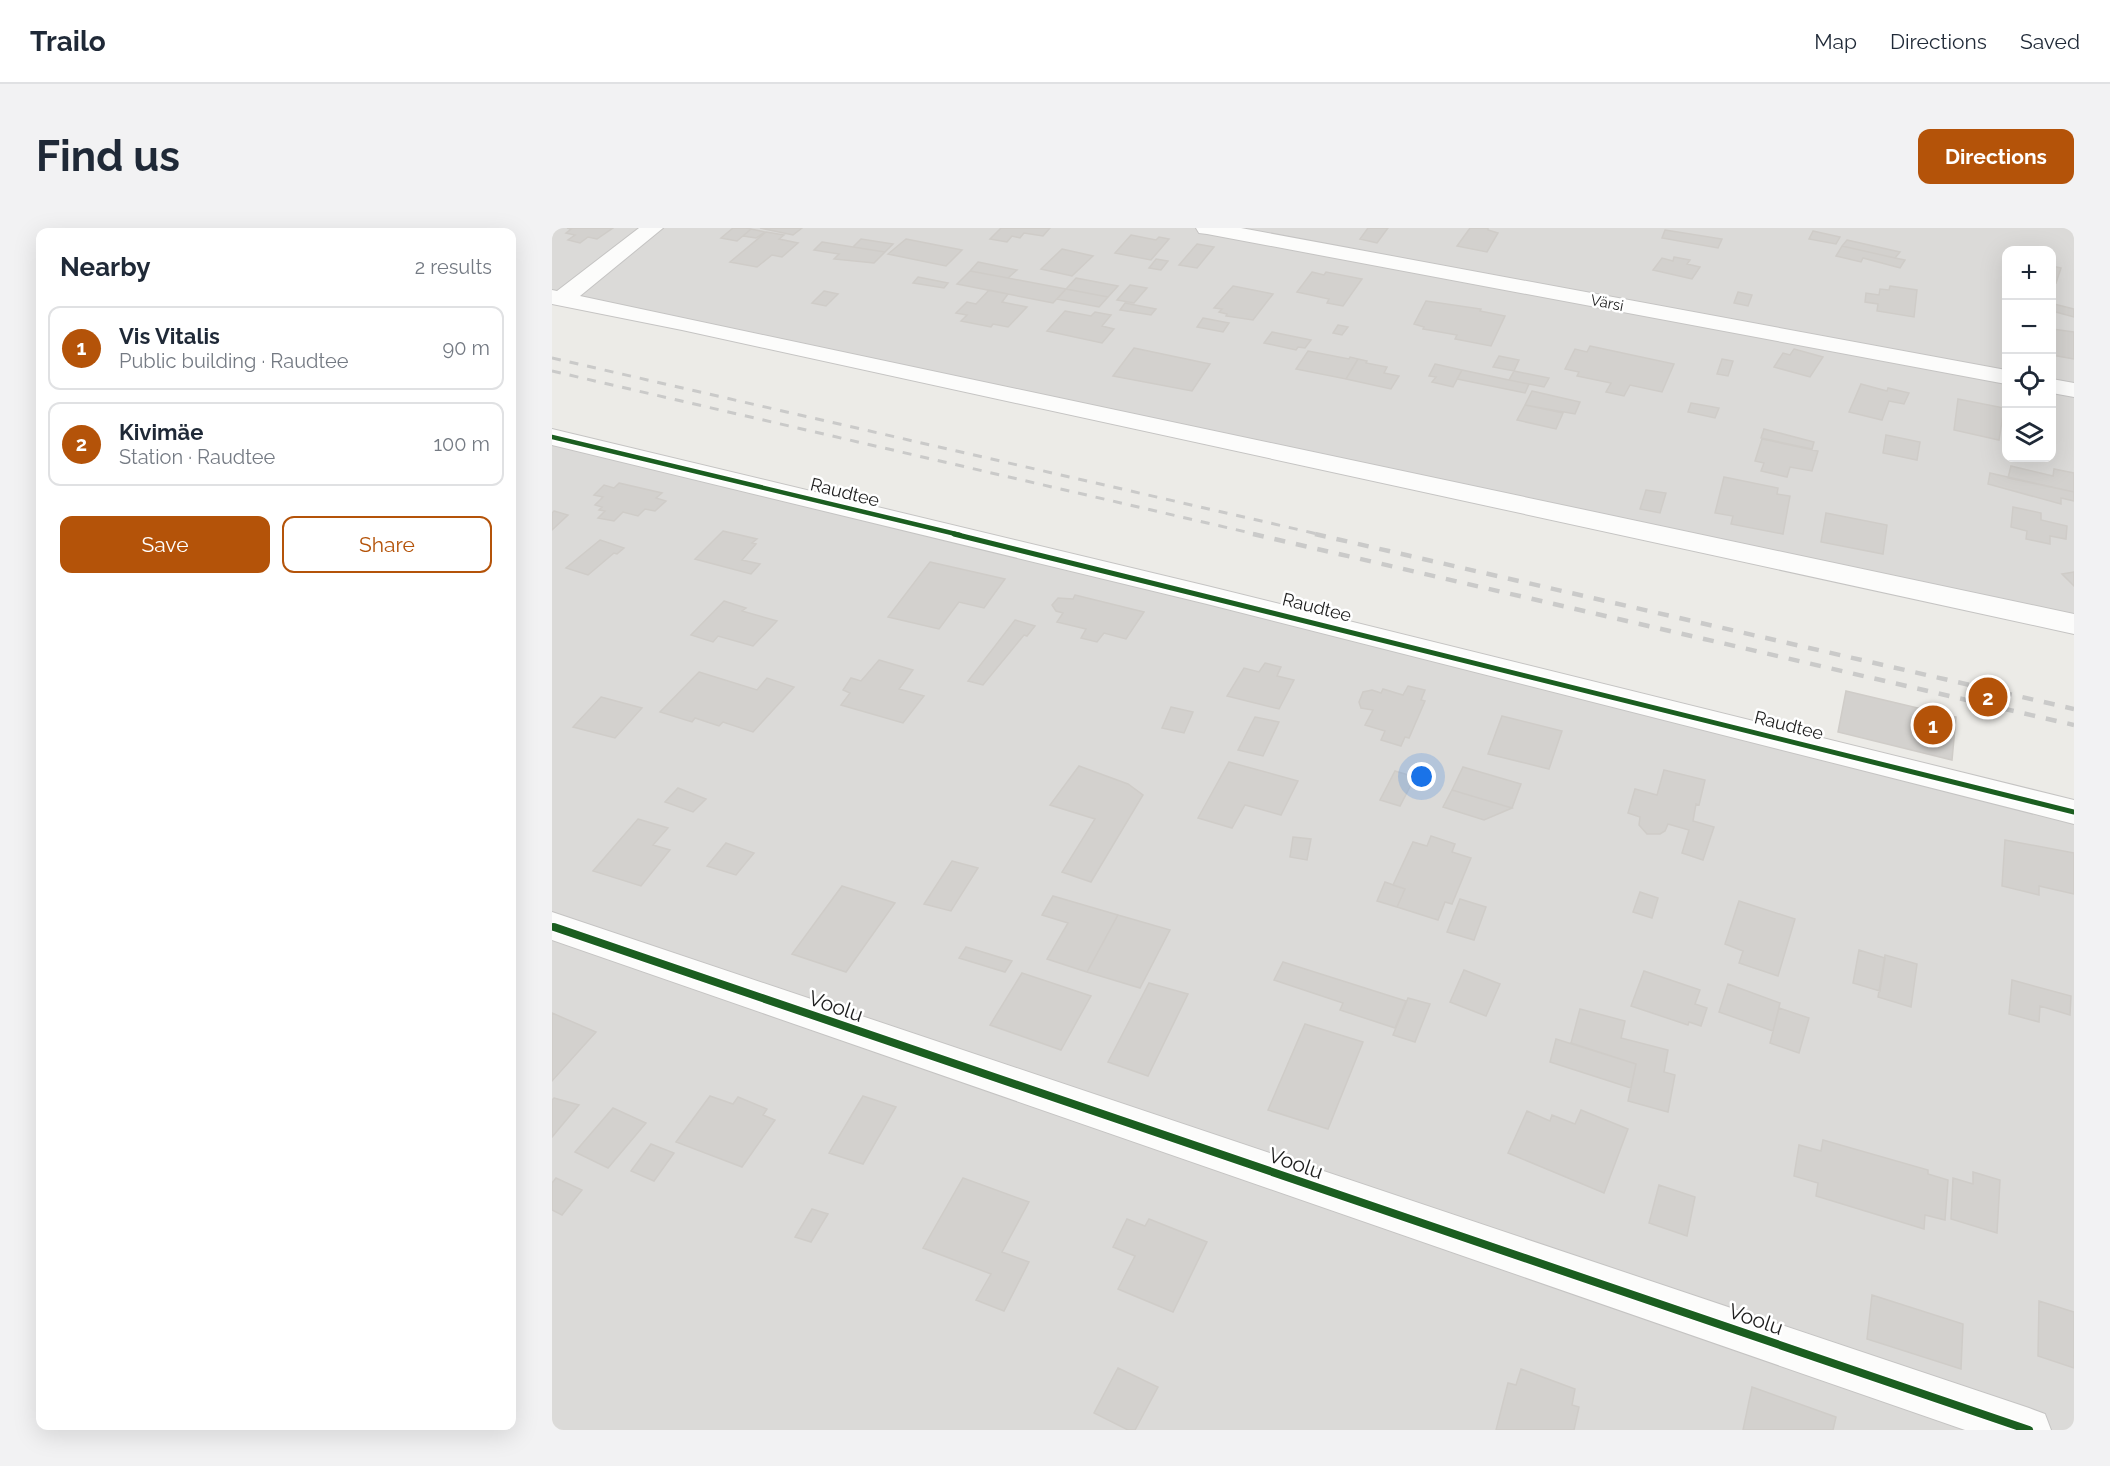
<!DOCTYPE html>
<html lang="en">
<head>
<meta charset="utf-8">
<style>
  :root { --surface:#fff; --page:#f2f2f3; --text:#1f2937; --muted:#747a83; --line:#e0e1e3; --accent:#b45309 }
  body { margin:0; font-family:Raleway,sans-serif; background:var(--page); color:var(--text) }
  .controls { position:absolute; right:18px; top:18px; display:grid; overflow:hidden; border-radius:12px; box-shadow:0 6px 24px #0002 }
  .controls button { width:54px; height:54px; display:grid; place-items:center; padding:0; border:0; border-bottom:2px solid var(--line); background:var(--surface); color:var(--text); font:30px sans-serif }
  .you { position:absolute; left:870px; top:549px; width:21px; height:21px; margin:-15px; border:4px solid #fff; border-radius:50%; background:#1a73e8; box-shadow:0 0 0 9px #1a73e833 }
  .badge { display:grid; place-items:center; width:39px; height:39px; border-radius:50%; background:var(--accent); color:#fff; font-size:20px; font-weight:700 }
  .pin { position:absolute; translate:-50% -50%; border:3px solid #fff; box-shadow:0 2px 6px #0006 }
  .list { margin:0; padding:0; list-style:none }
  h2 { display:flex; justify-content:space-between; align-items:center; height:78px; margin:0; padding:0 24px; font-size:26px }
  h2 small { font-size:20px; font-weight:400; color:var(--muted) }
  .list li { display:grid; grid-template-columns:39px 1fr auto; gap:18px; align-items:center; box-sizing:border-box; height:84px; margin:0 12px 12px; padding:0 12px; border:2px solid var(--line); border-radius:12px }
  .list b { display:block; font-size:22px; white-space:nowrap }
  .list p { margin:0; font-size:20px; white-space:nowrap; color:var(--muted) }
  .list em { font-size:20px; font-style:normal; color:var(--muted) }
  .actions { display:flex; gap:12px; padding:18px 24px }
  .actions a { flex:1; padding:14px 0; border:2px solid var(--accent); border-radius:12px; text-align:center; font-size:21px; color:var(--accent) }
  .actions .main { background:var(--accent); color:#fff }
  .icon { flex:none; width:33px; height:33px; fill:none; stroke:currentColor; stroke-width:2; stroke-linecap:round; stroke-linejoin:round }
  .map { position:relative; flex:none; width:1522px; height:1202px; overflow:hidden; border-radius:12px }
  header { display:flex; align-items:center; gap:36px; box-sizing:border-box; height:84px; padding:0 30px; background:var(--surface); border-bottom:2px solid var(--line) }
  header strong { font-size:28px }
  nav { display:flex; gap:33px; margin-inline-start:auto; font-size:21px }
  .intro { display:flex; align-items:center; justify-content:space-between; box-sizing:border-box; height:144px; padding:0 36px }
  h1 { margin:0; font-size:42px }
  .button { padding:15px 27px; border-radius:12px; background:var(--accent); color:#fff; font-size:21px; font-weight:700 }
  main { display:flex; gap:36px; padding:0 36px }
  aside { flex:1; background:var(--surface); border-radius:12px; box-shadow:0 6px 24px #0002 }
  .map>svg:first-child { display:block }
</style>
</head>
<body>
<header>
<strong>Trailo</strong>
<nav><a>Map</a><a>Directions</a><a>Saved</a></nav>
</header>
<div class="intro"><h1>Find us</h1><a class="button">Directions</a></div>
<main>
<aside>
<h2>Nearby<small>2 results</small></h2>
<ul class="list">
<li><span class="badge">1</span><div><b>Vis Vitalis</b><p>Public building · Raudtee</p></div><em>90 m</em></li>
<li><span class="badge">2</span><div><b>Kivimäe</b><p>Station · Raudtee</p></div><em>100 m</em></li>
</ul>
<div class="actions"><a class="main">Save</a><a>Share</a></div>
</aside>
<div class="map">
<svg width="1522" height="1202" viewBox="0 0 1522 1202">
  <rect width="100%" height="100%" fill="#ecebe7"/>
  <path fill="#dbdad8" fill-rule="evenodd" d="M0,0h1522v396l-1522,-327zM1454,22h46v208h-46z
    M0,209l1522,375v618h-1522z"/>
  <path fill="#d3d1ce" stroke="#cfccc8" stroke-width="1.5" d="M15,0h46l-16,11 -9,-2 -8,6 -12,-3 7,-5 -9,-2 5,-4z
    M181,0h13l5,1 -14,12 -16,-3z
    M208,0h42l-9,7z
    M449,0h49l-7,8 -19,-3 -4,5 -8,-2 -5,6 -17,-3z
    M816,0h20l-11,15 -17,-4z
    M918,0h18v2l10,3 -11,19 -30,-6z
    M199,1l14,3 -9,6 -13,-2z
    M1113,2l57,9 -4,9 -56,-10z
    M1261,3l27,6 -4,7 -27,-5z
    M214,4l18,3 -5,4 19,4 -16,14 -10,-2 -15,12 -27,-5z
    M579,7l25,5 3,-3 10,2 -18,21 -36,-7z
    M309,11l32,5 -8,8 -32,-5z
    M354,11l56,11 -16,16 -58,-12z
    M1295,12l53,12 -5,6 -53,-12z
    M270,14l31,5 32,5 -11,11 -40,-4 5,-5 -25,-4z
    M645,16l17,3 -17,21 -18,-3z
    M1290,18l53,12 10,2 -5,8 -37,-10 -2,4 -25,-6z
    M510,21l31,7 -21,20 -31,-7z
    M1122,29l16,3 -3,4 13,3 -8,12 -39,-9 9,-12 11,3z
    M604,31l12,2 -7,9 -12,-2z
    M426,34l39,8 -9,8 -38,-7z
    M1500,38l9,2 -5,15 -4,-1z
    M418,43l38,7 58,11 -13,14 -96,-19z
    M760,44l12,3 2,-3 36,7 -19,27 -16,-3 2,-4 -32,-7z
    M366,49l30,6 -4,5 -31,-5z
    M524,50l42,8 -10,11 -42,-8z
    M578,57l17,3 -13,15 -17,-3z
    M681,58l40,8 -20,26 -27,-4 1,-2 -8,-2 3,-3 -8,-1z
    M1338,58l27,4 -3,27 -37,-6 1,-7 -13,-2 1,-9 13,2 1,-6 9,1z
    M514,61l42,8 -9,10 -42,-8z
    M437,62l19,4 -6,8 25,5 -19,20 -15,-3 -2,3 -30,-6 6,-6 -11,-2 11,-11 9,2z
    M272,63l14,3 -12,12 -14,-3z
    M1186,64l14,3 -4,11 -14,-3z
    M874,73l55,8 -1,2 25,5 -14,30 -36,-7 2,-4 -34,-6 1,-2 -10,-3z
    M573,75l31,6 -5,6 -31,-5z
    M1502,76l20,5v8l-22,-6z
    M513,83l26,5 4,-4 16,3 -9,11 12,3 -12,14 -55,-12z
    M651,90l26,5 -6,9 -26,-5z
    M786,97l10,2 -6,8 -9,-2z
    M1500,101l22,3v27l-22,-4z
    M720,104l39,8 -6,8 -7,-1 -2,3 -32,-7z
    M1038,118l84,18 -12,28 -32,-7 -6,11 -18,-4 5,-9 -34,-7 2,-4 -14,-3 10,-20 12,3z
    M582,120l76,16 -18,27 -79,-15z
    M1242,121l29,8 -13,20 -36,-10 9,-14 7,2z
    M756,123l41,8 1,-2 8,2 -12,20 -50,-10z
    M947,128l20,4 -5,11 -21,-4z
    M806,131l9,2 -1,2 21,4 -3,6 15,3 -8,13 -45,-10z
    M1170,131l11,2 -5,15 -11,-2z
    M883,136l27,6 -9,17 -21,-5 4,-5 -7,-1z
    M910,142l47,10 20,4 -4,9 -68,-14z
    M962,143l35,7 -5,9 -35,-7z
    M1309,156l26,7 1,-3 21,5 -5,11 -15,-3 -7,19 -33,-8z
    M980,163l48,11 -5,12 -50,-9z
    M1406,171l46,9 -5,32 -45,-10z
    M1139,175l28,5 -4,10 -27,-6z
    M973,177l38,8 -7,16 -39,-9z
    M1212,201l50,13 -2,7 -51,-11z
    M1334,207l34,7 -3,18 -34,-7z
    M1210,211l56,12 -6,20 -22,-4 -3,10 -26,-6 3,-8 -9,-2z
    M1459,238l42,10 1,-7 20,4v19l-66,-14z
    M1438,245l84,19v9l-13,-3v6l-73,-20z
    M1172,249l54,11 -1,6 13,2 -7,38 -52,-10 2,-8 -18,-3z
    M67,255l43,10 -6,5 10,3 -11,10 -10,-2 -7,7 -15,-4 -9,9 -16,-3 7,-7 -6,-1 3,-3 -7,-2 8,-8 -9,-2 10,-10 10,3z
    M1094,262l20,3 -6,20 -20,-4z
    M1461,279l28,6v7l26,6 -1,13 -16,-3v8l-24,-5 1,-8 -16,-4z
    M2,283l14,4 -16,15v-17z
    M1274,285l61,12 -4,29 -62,-12z
    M171,303l34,8 -5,4 4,1 -14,16 18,4 -9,10 -56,-15z
    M48,312l24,8 -7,6 -3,-1 -26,22 -22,-7z
    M378,334l75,17 -21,29 -25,-6 -20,27 -51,-12z
    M1522,344v14l-12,-12z
    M523,367l69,17 -18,27 -22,-6 -7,9 -16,-4 5,-9 -29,-7 6,-9 -7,-2 -4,-6 6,-7 15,1z
    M172,373l22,7 -4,3 35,10 -24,25 -35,-10 -5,6 -22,-7z
    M463,392l20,6 -8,10 -3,-1 -41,50 -15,-4z
    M327,432l34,10 -14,19 25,7 -21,27 -62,-18 9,-12 -7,-3 8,-12 10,3z
    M713,435l16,4 -4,9 17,4 -15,29 -52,-13 17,-28 15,4z
    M147,444l58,18 10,-12 27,9 -41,45 -30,-10 -4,4 -24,-8 -3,4 -32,-10z
    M856,458l17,4 -4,10 4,1 -16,37 -4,-1 -4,9 -20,-6 4,-9 -20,-6 8,-15 -12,-2 -2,-6 4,-10 9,-2 9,3 2,-4 20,6z
    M1294,463l110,26 -4,43 -114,-28z
    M49,469l41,11 -27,30 -42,-11z
    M619,479l22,5 -9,21 -22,-5z
    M950,488l60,15 -13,38 -61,-15z
    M703,489l24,5 -16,34 -25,-6z
    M677,534l69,19 -17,34 -36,-10 -13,23 -34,-10z
    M527,538l49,18 15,11 -52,87 -29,-10 33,-53 -45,-14z
    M911,539l58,17 -9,24 -60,-18z
    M1112,542l41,10 -6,25 -3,-1 -3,17 21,6 -11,33 -21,-7 7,-23 -21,-6 -3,7 -5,3h-13l-8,-9 1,-8 -12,-4 7,-24 22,6z
    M843,543l20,6 -15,29 -20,-6z
    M126,560l28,11 -13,13 -28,-10z
    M900,562l60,18 -28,12 -41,-13z
    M86,591l30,9 -15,17 17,5 -29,36 -48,-15z
    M879,608l24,8 -3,8 19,6 -19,46 -7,-2 -7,18 -41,-13 8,-18 -12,-4 20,-43 14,4z
    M741,609l18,2 -4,21 -17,-3z
    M1453,612l69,13v41l-35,-8v9l-37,-9z
    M174,615l28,10 -18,22 -29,-9z
    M400,633l26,7 -27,43 -27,-7z
    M833,654l20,7 -8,18 -20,-6z
    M290,658l53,17 -49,69 -54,-18z
    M1088,664l18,6 -6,20 -19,-6z
    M501,668l65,19 -31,57 -40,-13 21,-36 -26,-8z
    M908,671l26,8 -12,33 -27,-8z
    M1187,673l56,18 -17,57 -39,-13 4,-12 -18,-7z
    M566,687l52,15 -30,58 -53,-16z
    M414,719l46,14 -7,11 -46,-14z
    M1307,722l26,8 -5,33 -27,-8z
    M1333,727l32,9 -6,43 -33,-10z
    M731,734l123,39 -11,27 -55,-18 3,-7 -69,-23z
    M912,742l36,14 -14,32 -36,-14z
    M1092,743l56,19 -5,14 12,4 -6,18 -12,-4 -1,3 -57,-19z
    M470,745l69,23 -30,54 -71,-25z
    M1460,752l59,16 -1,19 -30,-9 -1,16 -30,-8z
    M597,755l39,11 -40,82 -40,-14z
    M1176,756l52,19 -7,28 -54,-19z
    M856,770l22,6 -15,38 -22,-7z
    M1227,780l30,10 -10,35 -29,-10z
    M1028,781l45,12 -4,17 47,12 -4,22 11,3 -7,37 -40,-11 8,-37 -65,-21z
    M0,785l44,19 -44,49z
    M753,796l58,18 -35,87 -60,-19z
    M1004,811l80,25 -5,24 -81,-26z
    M158,868l23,8 5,-7 29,12 -4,6 12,5 -33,47 -66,-25z
    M311,868l33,11 -33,57 -34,-11z
    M2,870l25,7 -27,32v-37z
    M61,880l33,15 -38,45 -33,-16z
    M1029,882l47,19 -24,64 -96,-40 19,-42 23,10 2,-6 23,9z
    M1271,912l105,30v4l20,6 -3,40 -20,-5 -1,14 -108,-33 2,-13 -24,-7 5,-31 22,6z
    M99,916l23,9 -20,28 -23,-10z
    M1421,944l27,8 -3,53 -46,-14 2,-41 20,6z
    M4,950l26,12 -20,25 -10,-5v-27z
    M411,950l66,24 -27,50 27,10 -25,49 -28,-11 15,-26 -68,-26z
    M1107,957l36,12 -8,39 -38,-13z
    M260,981l16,5 -17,28 -16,-5z
    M575,991l18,7 4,-7 58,23 -34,70 -55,-23 17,-33 -22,-9z
    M1320,1067l91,29 -2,45 -94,-30z
    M1487,1073l35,11v56l-36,-12z
    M566,1140l40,19 -23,43h-7l-34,-17z
    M969,1141l54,20 -3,16 7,2 -5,23h-78l12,-47 8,2z
    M1200,1159l84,30 -3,13h-90z"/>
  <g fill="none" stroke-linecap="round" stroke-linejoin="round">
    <defs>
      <path id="street" d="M87,0h24l-83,68 1494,318v20l-1392,-304 -130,-26v-14l5,1z
        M644,0h45l765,142v14l-799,-150 -8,-1z
        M1500,151l22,4v14l-22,-4z
        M0,201l655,157 867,214v24l-867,-220 -655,-159z
        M0,684l1477,496 16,6 6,16h-86l-1413,-490z"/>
    </defs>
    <use href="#street" stroke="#c5c4c3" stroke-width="2"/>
    <use href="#street" fill="#fcfcfb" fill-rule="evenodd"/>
    <path stroke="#cacac9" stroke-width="3" stroke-dasharray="9 9" stroke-linecap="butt" d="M0,130l770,177
      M0,143l707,164"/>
    <path stroke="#cacac9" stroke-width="4.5" stroke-dasharray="11 11" stroke-linecap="butt" d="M701,306l821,191
      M763,306l759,175"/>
    <defs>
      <path id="cycleway-far2" d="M0,209l408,98"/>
      <path id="cycleway-far1" d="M402,306l1120,278
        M0,698l6,2"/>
      <path id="cycleway" d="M2,699l1475,503"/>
    </defs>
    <use href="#cycleway-far2" stroke="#fff" stroke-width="8"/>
    <use href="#cycleway-far1" stroke="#fff" stroke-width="9"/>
    <use href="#cycleway" stroke="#fff" stroke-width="11"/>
    <use href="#cycleway-far2" stroke="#1b5e20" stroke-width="4.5"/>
    <use href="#cycleway-far1" stroke="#1b5e20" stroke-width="5"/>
    <use href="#cycleway" stroke="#1b5e20" stroke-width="8"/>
  </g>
  <g text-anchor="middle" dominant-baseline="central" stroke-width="5" stroke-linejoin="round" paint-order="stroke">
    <g font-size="15" fill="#1e1e1e" stroke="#fff">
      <text transform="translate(1055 75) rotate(11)">Värsi</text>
    </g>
    <g font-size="18" fill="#1e1e1e" stroke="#fff">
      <text transform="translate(293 264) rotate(14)">Raudtee</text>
      <text transform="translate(765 379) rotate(14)">Raudtee</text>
      <text transform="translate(1237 497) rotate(14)">Raudtee</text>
    </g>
    <g font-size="21" fill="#1e1e1e" stroke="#fff">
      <text transform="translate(284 778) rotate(19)">Voolu</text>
      <text transform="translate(744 935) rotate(19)">Voolu</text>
      <text transform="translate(1204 1091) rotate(19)">Voolu</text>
    </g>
  </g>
</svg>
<div class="controls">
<button>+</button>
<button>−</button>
<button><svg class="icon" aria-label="locate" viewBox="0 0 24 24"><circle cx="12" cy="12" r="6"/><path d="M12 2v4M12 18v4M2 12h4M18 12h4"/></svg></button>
<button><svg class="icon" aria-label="layers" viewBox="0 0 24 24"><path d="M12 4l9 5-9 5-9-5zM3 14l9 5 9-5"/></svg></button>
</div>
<div class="you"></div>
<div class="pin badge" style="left:1381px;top:497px">1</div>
<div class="pin badge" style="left:1436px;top:469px">2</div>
</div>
</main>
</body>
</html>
